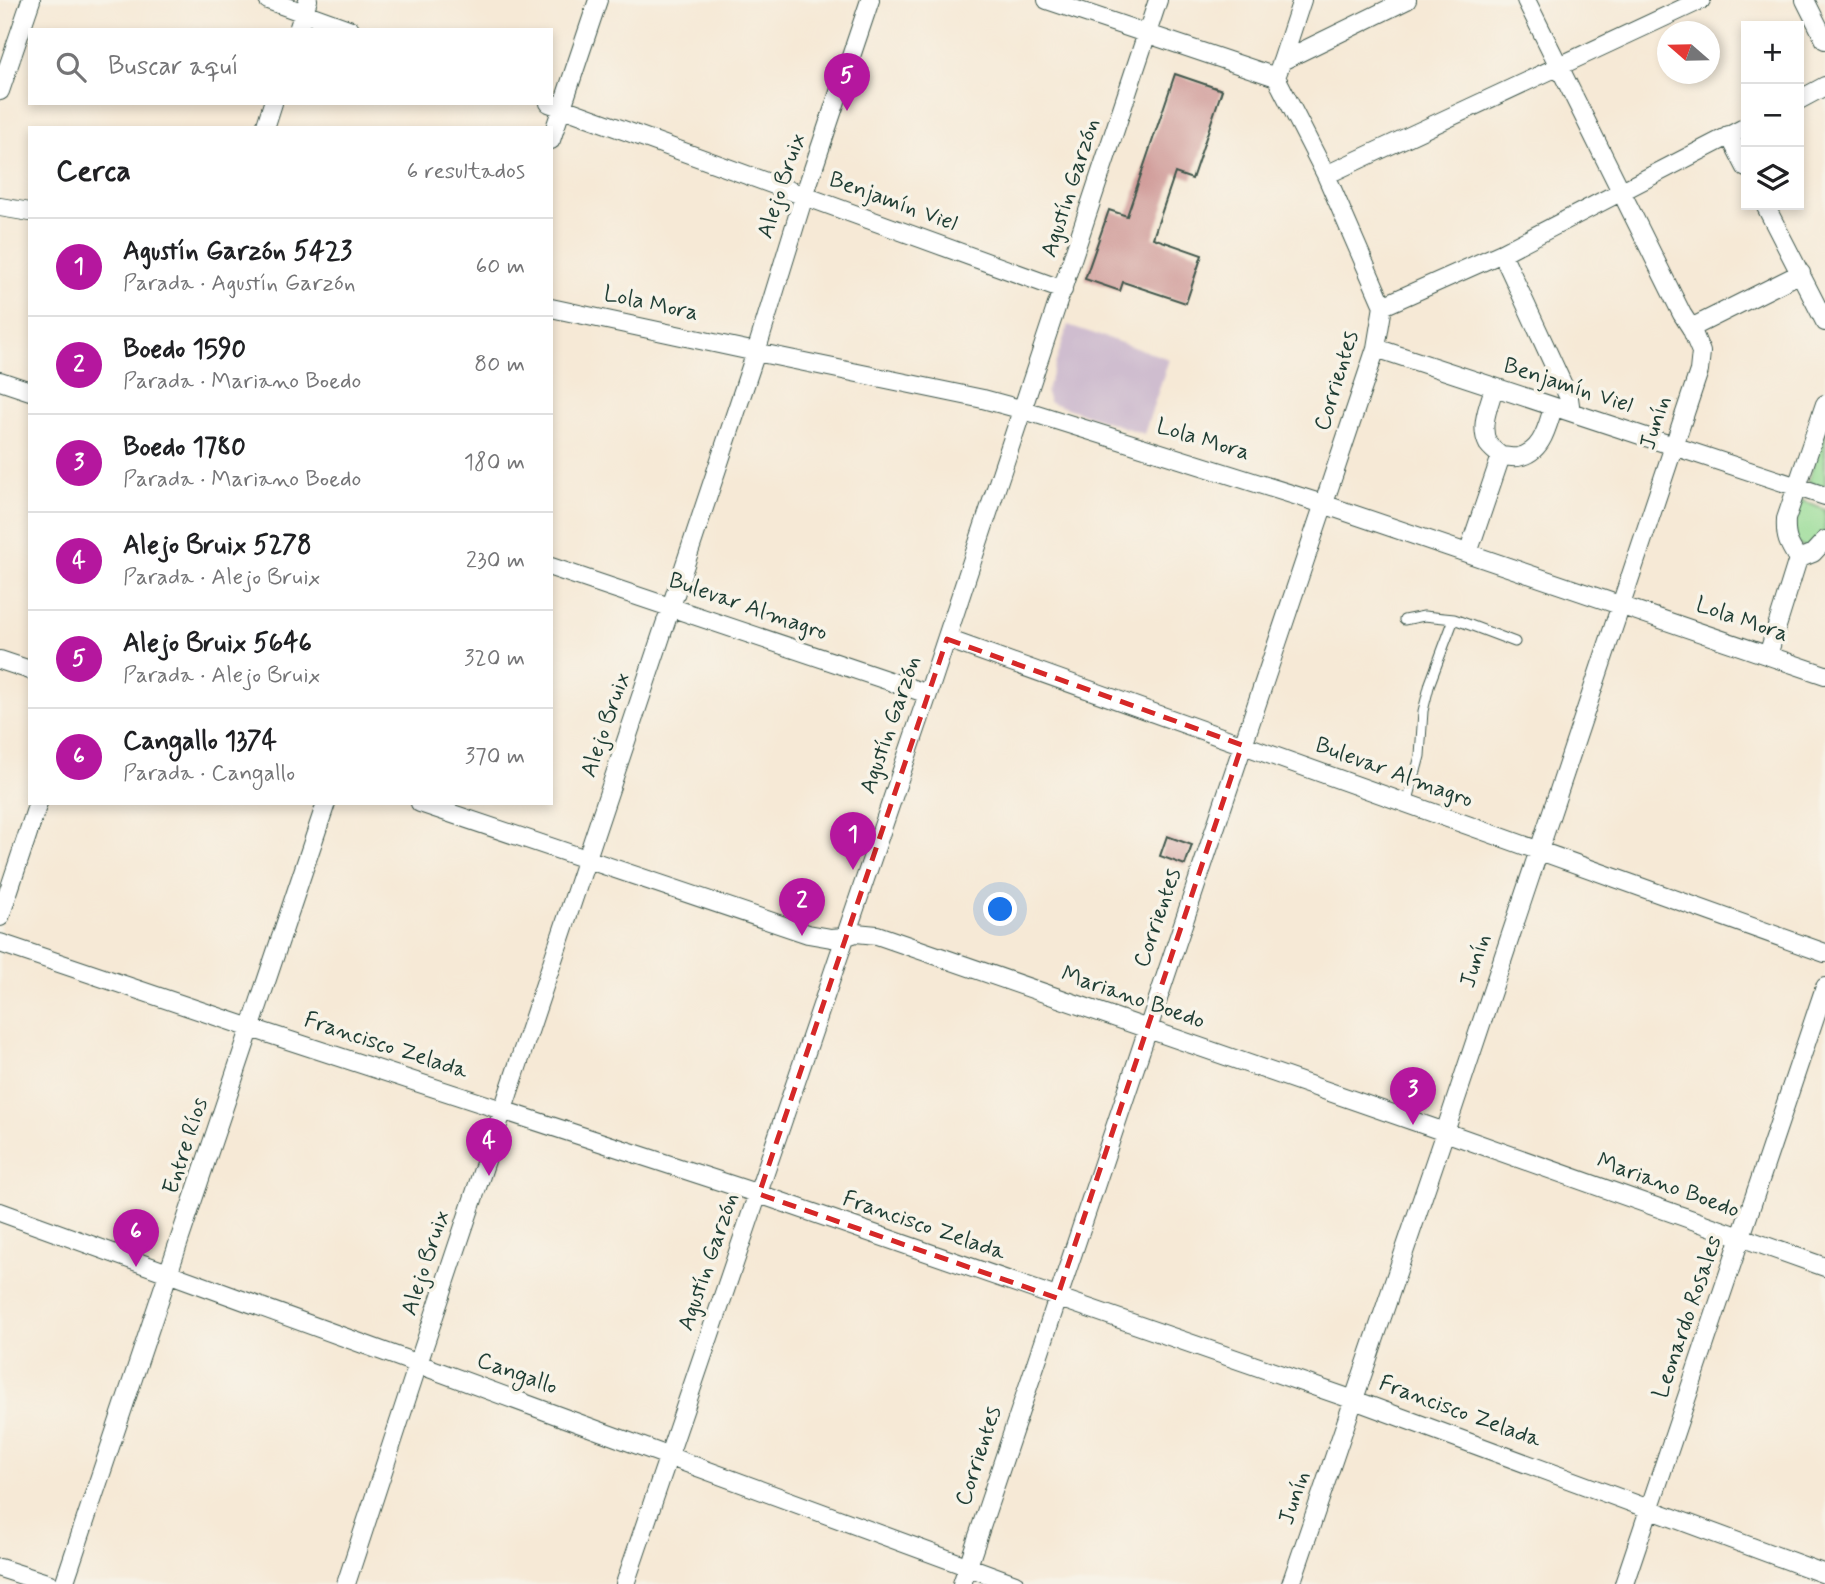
<!DOCTYPE html>
<html lang="es">
<head>
<meta charset="utf-8">
<style>
  :root { --surface:#fff; --page:#f6f6f6; --text:#202124; --muted:#757577; --line:#e0e0e0; --accent:#b5179e }
  body { margin:0; font-family:Mynerve,sans-serif; background:var(--page); color:var(--text) }
  .controls { position:absolute; right:21px; top:21px; display:grid; overflow:hidden; border-radius:0px; box-shadow:0 4px 10px #0003 }
  .controls button { width:63px; height:63px; display:grid; place-items:center; padding:0; border:0; border-bottom:2px solid var(--line); background:var(--surface); color:var(--text); font:35px sans-serif }
  .compass { position:absolute; left:1657px; top:21px; width:63px; height:63px; border-radius:50%; background:var(--surface); box-shadow:0 4px 10px #0003; rotate:290deg }
  .you { position:absolute; left:1001px; top:910px; width:24px; height:24px; margin:-18px; border:5px solid #fff; border-radius:50%; background:#1a73e8; box-shadow:0 0 0 10px #1a73e833 }
  .badge { display:grid; place-items:center; width:46px; height:46px; border-radius:50%; background:var(--accent); color:#fff; font-size:23px; font-weight:700 }
  .pin { position:absolute; translate:-50% -58px; filter:drop-shadow(0 2px 4px #0008) }
  .pin::after { content:''; position:absolute; top:37px; width:24px; height:21px; background:inherit; clip-path:polygon(0 0,100% 0,50% 100%) }
  .list { margin:0; padding:0; list-style:none }
  h2 { display:flex; justify-content:space-between; align-items:center; height:91px; margin:0; padding:0 28px; font-size:30px }
  h2 small { font-size:23px; font-weight:400; color:var(--muted) }
  .list li { display:grid; grid-template-columns:46px 1fr auto; gap:21px; align-items:center; box-sizing:border-box; height:98px; padding:0 28px; border-top:2px solid var(--line) }
  .list b { display:block; font-size:26px; white-space:nowrap }
  .list p { margin:0; font-size:23px; white-space:nowrap; color:var(--muted) }
  .list em { font-size:23px; font-style:normal; color:var(--muted) }
  .icon { flex:none; width:38px; height:38px; fill:none; stroke:currentColor; stroke-width:2; stroke-linecap:round; stroke-linejoin:round }
  .map { position:relative; flex:none; width:1825px; height:1584px; overflow:hidden }
  .search { position:absolute; background:var(--surface); box-shadow:0 4px 10px #0003; left:28px; top:28px; width:525px; height:77px; display:flex; align-items:center; gap:18px; box-sizing:border-box; padding:0 24px; border-radius:0px; color:var(--muted); font-size:26px }
  .panel { position:absolute; background:var(--surface); box-shadow:0 4px 10px #0003; left:28px; top:126px; width:525px; height:679px; border-radius:0px }
  .map>svg:first-child { display:block }
</style>
</head>
<body>
<div class="map">
<svg width="1825" height="1584" viewBox="0 0 1825 1584">
  <rect width="100%" height="100%" fill="#f7f3e8"/>
  <filter id="ink" filterUnits="userSpaceOnUse"><feTurbulence type="fractalNoise" baseFrequency=".0143" numOctaves="2"/><feDisplacementMap in="SourceGraphic" scale="14" xChannelSelector="R" yChannelSelector="G"/><feConvolveMatrix kernelMatrix="1 2 1 2 8 2 1 2 1" color-interpolation-filters="sRGB"/></filter>
  <filter id="wash" filterUnits="userSpaceOnUse"><feTurbulence type="fractalNoise" baseFrequency=".00686" numOctaves="4" result="noise"/><feDisplacementMap in="SourceGraphic" scale="28" xChannelSelector="R" yChannelSelector="G"/><feGaussianBlur stdDeviation="1.57" result="paint"/><feColorMatrix in="noise" values="0 0 0 0 0 0 0 0 0 0 0 0 0 0 0 0 0 1.4 0 .05"/><feComposite in="paint" operator="in"/></filter>
  <g filter="url(#wash)">
    <rect width="100%" height="100%" fill="#f6e9d6"/>
    <path fill="#cfbdcf" d="M1068,325l101,34 -25,75 -95,-32 -3,-9z"/>
    <path fill="#95db94" stroke="#5a8c64" stroke-width="2" d="M1825,425v64l-17,-7z
      M1801,500l24,10c0,7 0,16 -1,22 -8,15 -27,25 -30,1 -2,-10 3,-22 7,-33z"/>
    <g id="blocks">
      <path fill="#d19e9b" d="M1175,74l47,16 -30,89 -17,-6 -22,65 49,17 -16,48 -63,-21 -3,9 -35,-12 24,-69 18,6z
        M1167,836l25,9 -7,20 -25,-9z"/>
    </g>
  </g>
  <g filter="url(#ink)">
    <use href="#blocks" fill-opacity="0" stroke="#3f574c" stroke-width="2"/>
    <g fill="none" stroke-linecap="round" stroke-linejoin="round">
      <defs>
        <path id="service" d="M1404,620l20,-4 30,3 61,23
          M1407,804l13,-48 3,-45 7,-28 24,-64"/>
        <path id="minor" d="M268,0l83,30
          M1047,0l229,77
          M1805,0l20,40
          M298,30l10,-30
          M1282,61l20,-61
          M0,91l31,-91
          M1799,100l26,-14
          M549,103l514,187
          M265,128l8,-25
          M1729,135l17,33
          M551,140l47,-140
          M1326,175l375,-175
          M1765,205l60,117
          M0,207l30,5
          M1502,253l67,145 2,14
          M1383,306l-57,-131 -50,-98 6,-16 125,-61
          M1383,306l119,-53 244,-126
          M551,308l205,44 227,47 41,11 299,94 502,171
          M1691,328l110,-55
          M1376,348l449,148
          M0,381l30,10
          M1494,388c-5,17 -15,39 -6,56 3,4 9,9 13,12 5,0 12,2 17,1 24,-4 29,-30 35,-49
          M1825,404l-39,115c-1,19 2,24 12,40l15,-6 12,-13
          M1468,553l33,-97
          M551,567l377,127
          M947,639l878,314
          M1768,655l30,-96
          M0,660l30,10
          M420,803l388,131 23,4 13,-1 12,-4 21,2 568,197 380,135
          M0,917l38,-114
          M0,943l251,85 508,166 595,206 471,174
          M0,1212l418,152 597,220
          M0,1568l50,16
          M64,1584l262,-781
          M346,1584l72,-220 338,-1012 48,-156 66,-196
          M625,1584l303,-890 230,-694
          M962,1584l414,-1236 7,-42
          M1291,1584l154,-452 254,-761 2,-19 -10,-24 -9,-14 -156,-314
          M1624,1584l201,-597"/>
      </defs>
      <use href="#service" stroke="#3f574c" stroke-width="11"/>
      <use href="#minor" stroke="#3f574c" stroke-width="20"/>
      <use href="#service" stroke="#fff" stroke-width="9"/>
      <use href="#minor" stroke="#fff" stroke-width="18"/>
    </g>
  </g>
  <path fill="none" stroke="#d62828" stroke-width="5" stroke-dasharray="14 9" stroke-linejoin="round" d="M947,639l295,106 -185,553 -298,-104z"/>
  <g text-anchor="middle" dominant-baseline="central" stroke-width="7" stroke-linejoin="round" paint-order="stroke">
    <g font-size="23" fill="#1f3d34" stroke="#f7f3e8">
      <text transform="translate(782 186) rotate(-72)">Alejo Bruix</text>
      <text transform="translate(1071 188) rotate(-72)">Agustín Garzón</text>
      <text transform="translate(893 202) rotate(20)">Benjamín Viel</text>
      <text transform="translate(651 304) rotate(12)">Lola Mora</text>
      <text transform="translate(1337 381) rotate(-73)">Corrientes</text>
      <text transform="translate(1568 386) rotate(18)">Benjamín Viel</text>
      <text transform="translate(1656 423) rotate(-72)">Junín</text>
      <text transform="translate(1203 440) rotate(17)">Lola Mora</text>
      <text transform="translate(748 607) rotate(19)">Bulevar Almagro</text>
      <text transform="translate(1742 620) rotate(19)">Lola Mora</text>
      <text transform="translate(606 725) rotate(-71)">Alejo Bruix</text>
      <text transform="translate(891 725) rotate(-71)">Agustín Garzón</text>
      <text transform="translate(1394 773) rotate(20)">Bulevar Almagro</text>
      <text transform="translate(1158 918) rotate(-71)">Corrientes</text>
      <text transform="translate(1476 961) rotate(-72)">Junín</text>
      <text transform="translate(1133 998) rotate(19)">Mariano Boedo</text>
      <text transform="translate(386 1046) rotate(18)">Francisco Zelada</text>
      <text transform="translate(186 1146) rotate(-72)">Entre Ríos</text>
      <text transform="translate(1668 1186) rotate(20)">Mariano Boedo</text>
      <text transform="translate(924 1226) rotate(19)">Francisco Zelada</text>
      <text transform="translate(709 1262) rotate(-71)">Agustín Garzón</text>
      <text transform="translate(426 1263) rotate(-72)">Alejo Bruix</text>
      <text transform="translate(1688 1317) rotate(-71)">Leonardo Rosales</text>
      <text transform="translate(517 1374) rotate(20)">Cangallo</text>
      <text transform="translate(1460 1412) rotate(20)">Francisco Zelada</text>
      <text transform="translate(979 1456) rotate(-72)">Corrientes</text>
      <text transform="translate(1295 1498) rotate(-71)">Junín</text>
    </g>
  </g>
</svg>
<div class="controls">
<button>+</button>
<button>−</button>
<button><svg class="icon" aria-label="layers" viewBox="0 0 24 24"><path d="M12 4l9 5-9 5-9-5zM3 14l9 5 9-5"/></svg></button>
</div>
<svg class="compass" viewBox="-18 -18 36 36"><path d="M0-13l5 13h-10z" fill="#e53935"/><path d="M0 13l5-13h-10z" fill="#757577"/></svg>
<div class="you"></div>
<div class="pin badge" style="left:853px;top:870px">1</div>
<div class="pin badge" style="left:802px;top:936px">2</div>
<div class="pin badge" style="left:1413px;top:1125px">3</div>
<div class="pin badge" style="left:489px;top:1176px">4</div>
<div class="pin badge" style="left:847px;top:111px">5</div>
<div class="pin badge" style="left:136px;top:1267px">6</div>
<div class="search"><svg class="icon" aria-label="search" viewBox="0 0 24 24"><circle cx="10" cy="10" r="6"/><path d="M15 15l6 6"/></svg>Buscar aquí</div>
<section class="panel">
<h2>Cerca<small>6 resultados</small></h2>
<ul class="list">
<li><span class="badge">1</span><div><b>Agustín Garzón 5423</b><p>Parada · Agustín Garzón</p></div><em>60 m</em></li>
<li><span class="badge">2</span><div><b>Boedo 1590</b><p>Parada · Mariano Boedo</p></div><em>80 m</em></li>
<li><span class="badge">3</span><div><b>Boedo 1780</b><p>Parada · Mariano Boedo</p></div><em>180 m</em></li>
<li><span class="badge">4</span><div><b>Alejo Bruix 5278</b><p>Parada · Alejo Bruix</p></div><em>230 m</em></li>
<li><span class="badge">5</span><div><b>Alejo Bruix 5646</b><p>Parada · Alejo Bruix</p></div><em>320 m</em></li>
<li><span class="badge">6</span><div><b>Cangallo 1374</b><p>Parada · Cangallo</p></div><em>370 m</em></li>
</ul>
</section>
</div>
</body>
</html>
